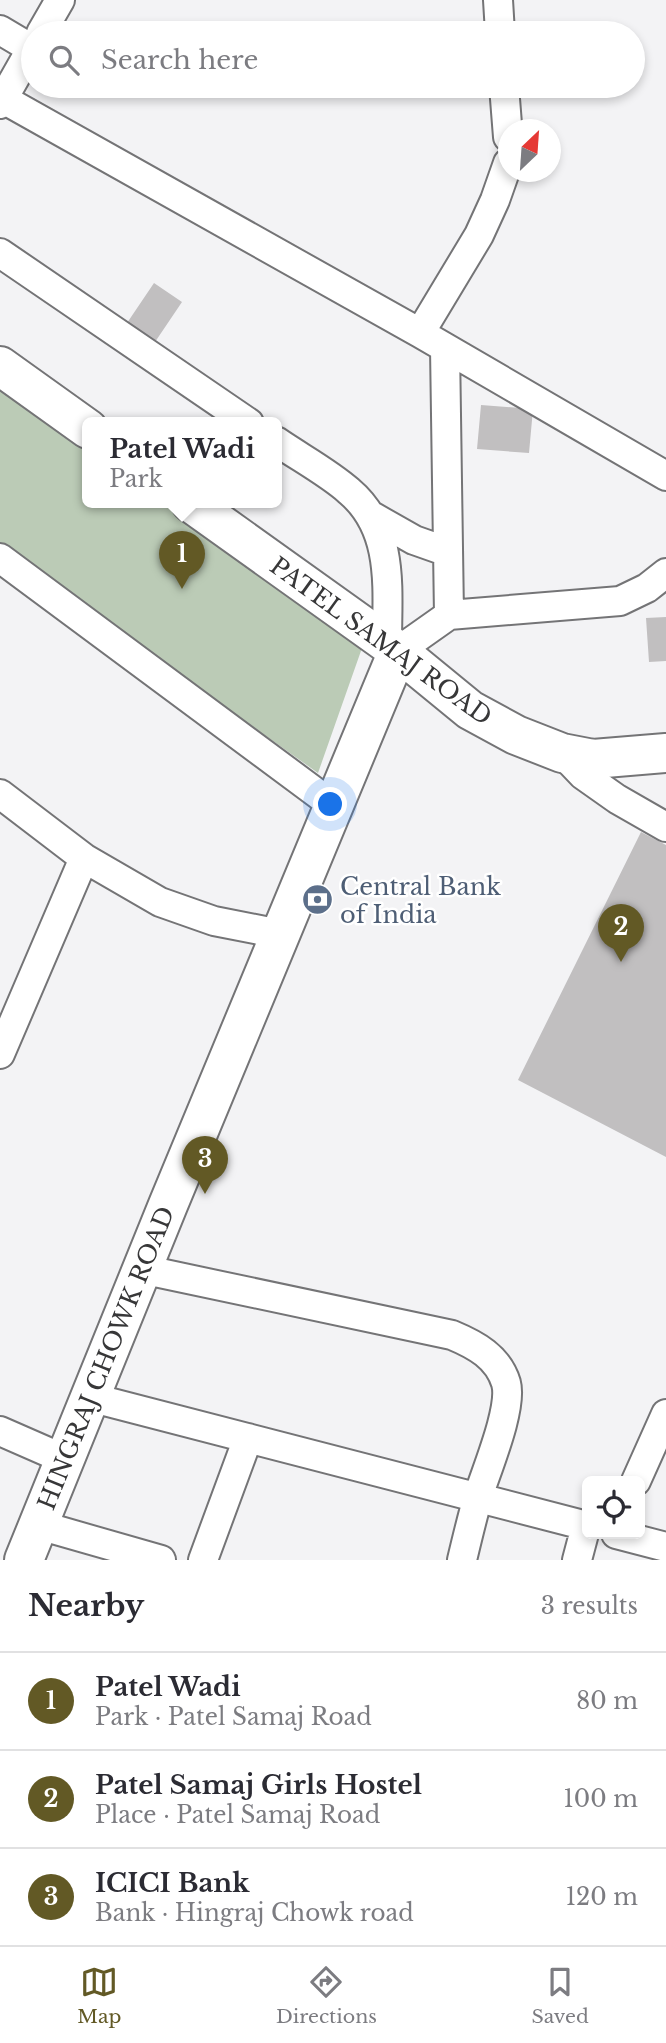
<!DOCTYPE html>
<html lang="en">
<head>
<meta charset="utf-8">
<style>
  :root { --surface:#fff; --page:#f2f2f3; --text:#2b2b33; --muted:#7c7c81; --line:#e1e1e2; --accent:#625925 }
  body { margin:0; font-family:"Libre Baskerville",serif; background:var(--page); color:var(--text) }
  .controls { position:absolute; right:21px; bottom:21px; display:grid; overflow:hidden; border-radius:10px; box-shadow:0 4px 10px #0003 }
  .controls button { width:63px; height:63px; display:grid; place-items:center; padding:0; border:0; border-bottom:2px solid var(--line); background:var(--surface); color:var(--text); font:35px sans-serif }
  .compass { position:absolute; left:498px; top:119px; width:63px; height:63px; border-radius:50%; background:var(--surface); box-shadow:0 4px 10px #0003; rotate:25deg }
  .you { position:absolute; left:331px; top:805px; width:24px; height:24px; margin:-18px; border:5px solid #fff; border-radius:50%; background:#1a73e8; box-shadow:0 0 0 10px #1a73e833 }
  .badge { display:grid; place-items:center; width:46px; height:46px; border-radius:50%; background:var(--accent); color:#fff; font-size:23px; font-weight:700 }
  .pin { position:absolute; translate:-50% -58px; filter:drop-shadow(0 2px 4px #0008) }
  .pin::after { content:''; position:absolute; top:37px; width:24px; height:21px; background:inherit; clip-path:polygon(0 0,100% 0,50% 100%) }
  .popup { position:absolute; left:82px; top:417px; width:200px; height:91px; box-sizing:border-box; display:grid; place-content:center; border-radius:10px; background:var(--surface); filter:drop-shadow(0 2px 5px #0005); font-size:23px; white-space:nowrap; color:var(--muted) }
  .popup b { font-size:26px; color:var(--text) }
  .popup::after { content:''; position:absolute; left:50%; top:100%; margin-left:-14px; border:14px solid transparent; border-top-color:var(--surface) }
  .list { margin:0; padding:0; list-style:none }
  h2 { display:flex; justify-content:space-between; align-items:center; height:91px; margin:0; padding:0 28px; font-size:30px }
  h2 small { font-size:23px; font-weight:400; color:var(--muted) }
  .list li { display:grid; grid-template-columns:46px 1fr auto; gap:21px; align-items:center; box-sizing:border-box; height:98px; padding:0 28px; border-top:2px solid var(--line) }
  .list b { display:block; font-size:26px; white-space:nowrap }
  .list p { margin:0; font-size:23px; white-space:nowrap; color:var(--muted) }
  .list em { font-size:23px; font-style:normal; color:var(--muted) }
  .icon { flex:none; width:38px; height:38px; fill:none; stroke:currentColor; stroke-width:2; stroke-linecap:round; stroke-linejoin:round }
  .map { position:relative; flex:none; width:666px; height:1560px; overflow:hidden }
  .search { position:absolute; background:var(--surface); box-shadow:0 4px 10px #0003; left:21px; right:21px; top:21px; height:77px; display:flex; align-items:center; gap:18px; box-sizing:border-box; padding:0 24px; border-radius:38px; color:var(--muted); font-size:26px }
  .sheet { height:385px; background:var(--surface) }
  nav { display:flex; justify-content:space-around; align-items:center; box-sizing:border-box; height:98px; border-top:2px solid var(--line); background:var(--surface); font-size:19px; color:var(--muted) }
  nav a { display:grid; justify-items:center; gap:4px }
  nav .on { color:var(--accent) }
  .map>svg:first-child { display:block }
</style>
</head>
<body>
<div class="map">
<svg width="666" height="1560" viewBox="0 0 666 1560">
  <rect width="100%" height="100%" fill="#f3f3f5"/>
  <path fill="#bbcbb6" d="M0,389l87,58 1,56h86l194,128 -50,142 -318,-226z"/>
  <path fill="#c1bfc0" d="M154,283l28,19 -27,40 -28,-19z
    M481,405l52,4 -4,44 -52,-4z
    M666,617v44l-17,1 -3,-44z
    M641,832l25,13v312l-148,-77z"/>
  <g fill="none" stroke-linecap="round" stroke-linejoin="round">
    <defs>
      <path id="street" d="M498,0l2,33
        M0,30l32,19
        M41,33l19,-33
        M504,86l4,51
        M3,99l417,234 246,143
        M0,104l33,-58
        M0,253l249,170
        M420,333l59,-98 16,-35 13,-37
        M445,348l4,267
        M276,441c23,16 53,32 73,50 46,39 38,98 38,153
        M370,515l44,25 34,12
        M0,558l334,248
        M398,651l51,-36 171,-14 27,-13 19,-15
        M562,753l21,22 34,24 49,28
        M0,794l84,64 76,44 54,19 66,13
        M0,1054l84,-196
        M141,1269l311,66c24,10 46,22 54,48 7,25 -20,88 -28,114 -6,21 -11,42 -16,63
        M89,1397l498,129
        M0,1431l64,28
        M636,1481l30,-67
        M39,1525l122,35
        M616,1534l50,13
        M203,1560l45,-122
        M577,1560l9,-34"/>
      <path id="secondary" d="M0,366l88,63
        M191,503l207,148 72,59 46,25 46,18 31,6 73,-6
        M24,1560l144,-355 230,-554"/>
    </defs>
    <use href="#street" stroke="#747476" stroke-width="32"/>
    <use href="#secondary" stroke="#747476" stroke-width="42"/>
    <use href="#street" stroke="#fff" stroke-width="28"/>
    <use href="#secondary" stroke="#fff" stroke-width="38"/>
  </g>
  <defs>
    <symbol id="bank-disc" viewBox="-11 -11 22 22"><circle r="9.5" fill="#5c6f8a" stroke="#fff"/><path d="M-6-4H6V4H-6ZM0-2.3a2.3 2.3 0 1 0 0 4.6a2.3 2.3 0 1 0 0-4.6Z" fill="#fff"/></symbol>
  </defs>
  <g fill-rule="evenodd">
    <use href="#bank-disc" x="300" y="882" width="35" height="35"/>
  </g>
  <g text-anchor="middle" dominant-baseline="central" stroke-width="5" stroke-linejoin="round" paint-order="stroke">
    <g font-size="24" fill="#373738" stroke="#fff">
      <text transform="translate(381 641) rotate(36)">PATEL SAMAJ ROAD</text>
      <text transform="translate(106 1358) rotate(-68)">HINGRAJ CHOWK ROAD</text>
    </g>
    <g font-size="24" fill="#4e5e75" stroke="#fff" text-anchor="start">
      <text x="340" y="886">Central Bank<tspan x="340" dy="28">of India</tspan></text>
    </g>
  </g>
</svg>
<div class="controls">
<button><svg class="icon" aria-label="locate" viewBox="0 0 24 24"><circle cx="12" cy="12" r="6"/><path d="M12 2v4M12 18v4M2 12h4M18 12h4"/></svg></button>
</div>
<svg class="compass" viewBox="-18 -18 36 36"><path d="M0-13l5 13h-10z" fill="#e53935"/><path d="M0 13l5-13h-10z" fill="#7c7c81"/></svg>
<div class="you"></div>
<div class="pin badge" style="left:182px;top:589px">1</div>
<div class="popup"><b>Patel Wadi</b>Park</div>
<div class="pin badge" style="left:621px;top:962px">2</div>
<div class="pin badge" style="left:205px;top:1194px">3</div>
<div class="search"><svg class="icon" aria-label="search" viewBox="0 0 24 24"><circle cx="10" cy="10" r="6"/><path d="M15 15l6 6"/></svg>Search here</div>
</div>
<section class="sheet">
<h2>Nearby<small>3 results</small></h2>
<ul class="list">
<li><span class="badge">1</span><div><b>Patel Wadi</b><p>Park · Patel Samaj Road</p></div><em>80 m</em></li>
<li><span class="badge">2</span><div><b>Patel Samaj Girls Hostel</b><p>Place · Patel Samaj Road</p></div><em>100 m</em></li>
<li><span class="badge">3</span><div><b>ICICI Bank</b><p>Bank · Hingraj Chowk road</p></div><em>120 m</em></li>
</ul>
</section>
<nav>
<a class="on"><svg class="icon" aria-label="map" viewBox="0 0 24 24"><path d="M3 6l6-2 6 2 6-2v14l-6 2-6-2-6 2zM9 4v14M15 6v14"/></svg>Map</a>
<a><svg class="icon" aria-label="directions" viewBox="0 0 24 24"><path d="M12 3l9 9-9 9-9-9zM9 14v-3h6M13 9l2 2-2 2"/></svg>Directions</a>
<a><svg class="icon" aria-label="saved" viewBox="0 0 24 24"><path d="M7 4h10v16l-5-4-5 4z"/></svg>Saved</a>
</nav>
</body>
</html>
